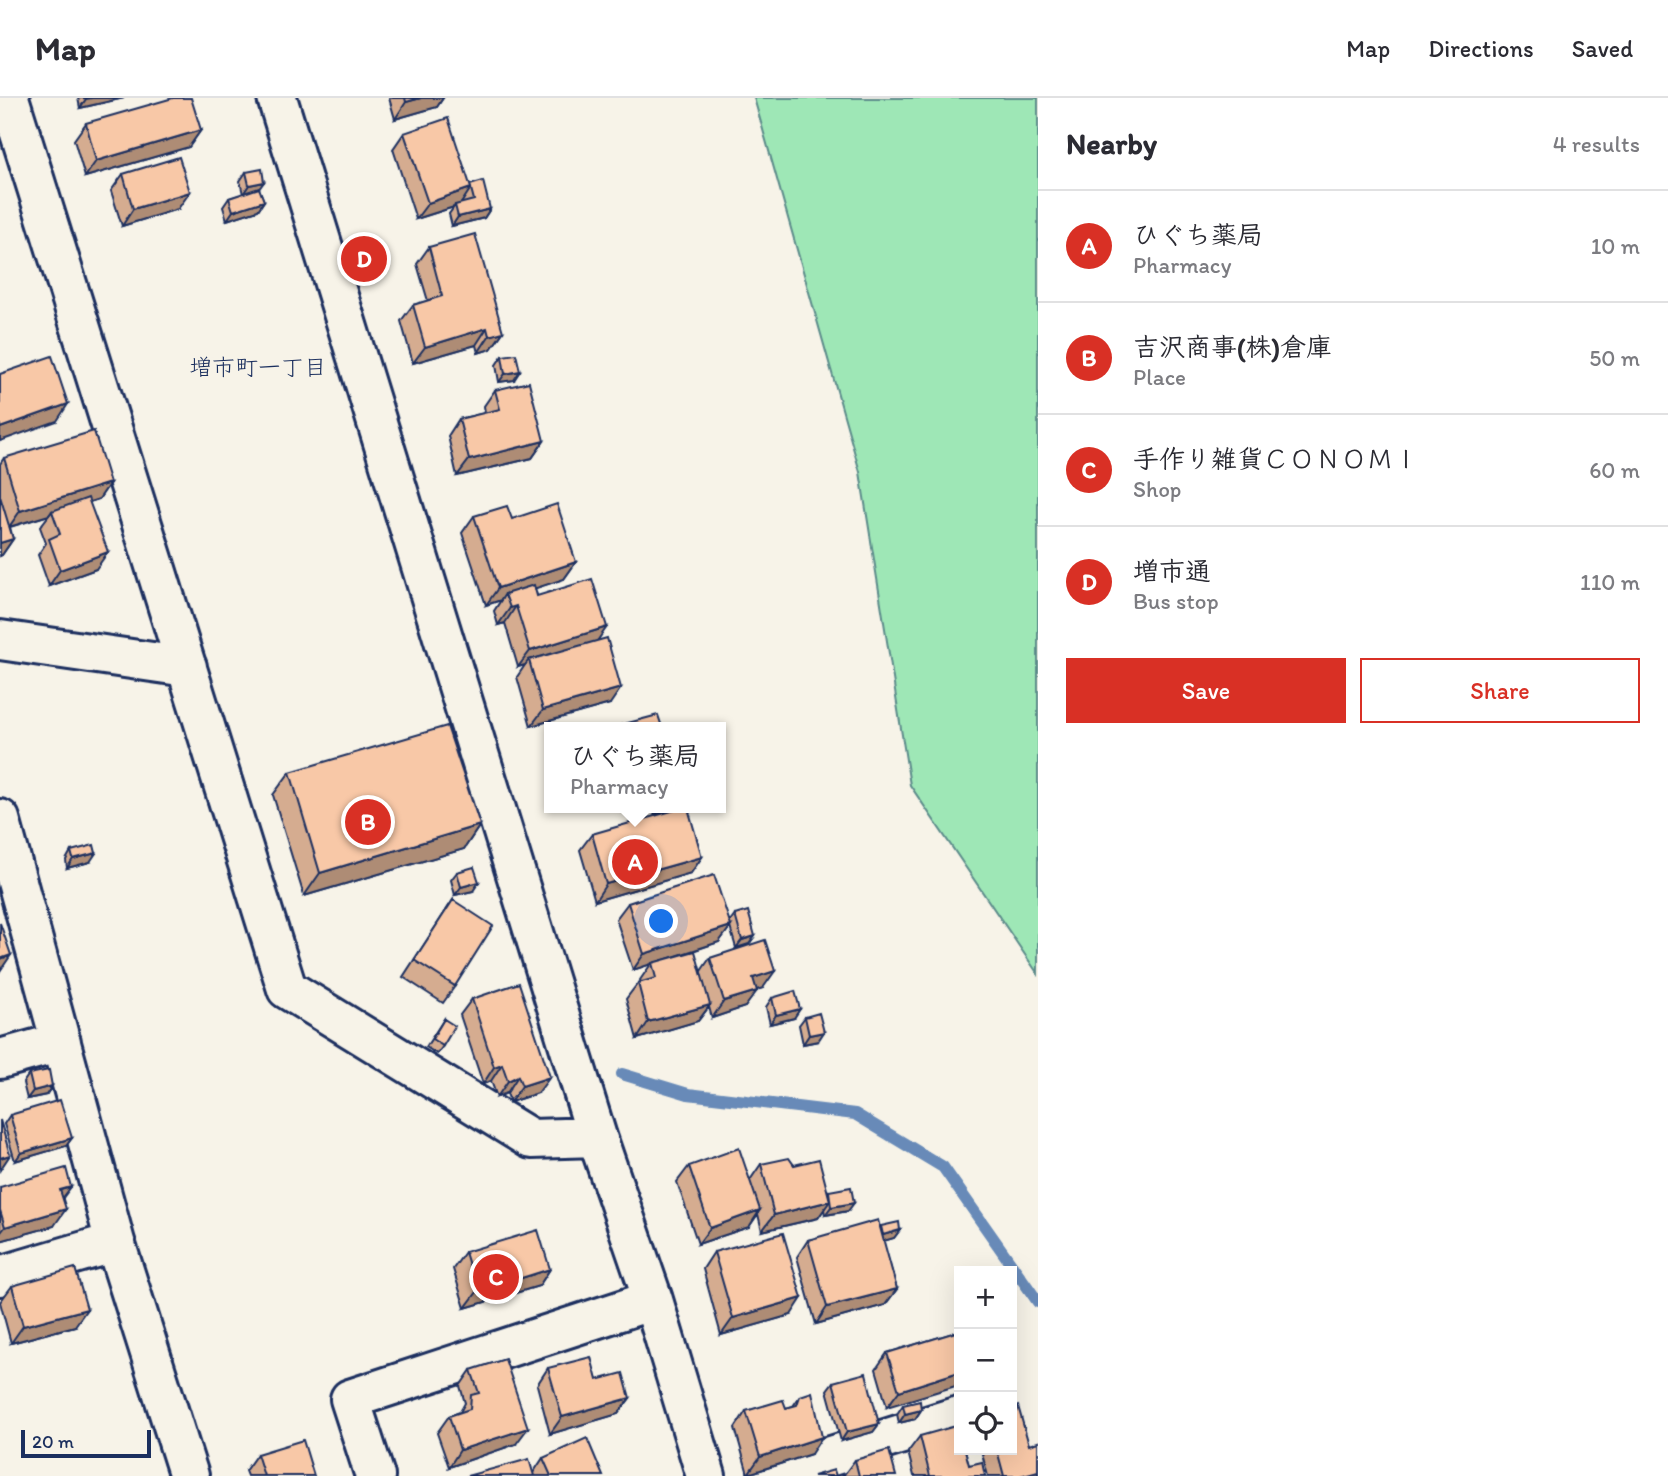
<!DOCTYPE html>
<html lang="en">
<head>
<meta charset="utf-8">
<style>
  :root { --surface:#fff; --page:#f2f2f3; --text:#2b2b33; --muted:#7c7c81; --line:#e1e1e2; --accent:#d93025 }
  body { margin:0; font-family:Itim,"Klee One",sans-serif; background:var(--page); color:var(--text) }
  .controls { position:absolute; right:21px; bottom:21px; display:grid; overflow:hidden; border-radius:0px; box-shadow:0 7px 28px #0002 }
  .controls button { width:63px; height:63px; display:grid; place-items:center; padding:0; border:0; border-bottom:2px solid var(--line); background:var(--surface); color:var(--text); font:35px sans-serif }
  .scale { position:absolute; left:21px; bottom:18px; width:130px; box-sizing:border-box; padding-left:7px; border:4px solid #1b2f5e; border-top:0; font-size:19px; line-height:24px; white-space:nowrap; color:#1b2f5e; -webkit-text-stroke:5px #f7f3e8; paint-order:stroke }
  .you { position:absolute; left:662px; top:824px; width:24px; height:24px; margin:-18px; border:5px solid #fff; border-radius:50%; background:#1a73e8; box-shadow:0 0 0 10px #1a73e833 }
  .badge { display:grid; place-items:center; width:46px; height:46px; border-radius:50%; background:var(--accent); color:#fff; font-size:23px; font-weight:700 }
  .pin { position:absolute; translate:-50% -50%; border:4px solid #fff; box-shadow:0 2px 7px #0006 }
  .popup { position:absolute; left:544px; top:624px; width:182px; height:91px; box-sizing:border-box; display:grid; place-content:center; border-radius:0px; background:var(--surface); filter:drop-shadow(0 2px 5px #0005); font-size:23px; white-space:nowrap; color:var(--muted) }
  .popup b { font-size:26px; color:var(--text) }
  .popup::after { content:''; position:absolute; left:50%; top:100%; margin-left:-14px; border:14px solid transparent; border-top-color:var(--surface) }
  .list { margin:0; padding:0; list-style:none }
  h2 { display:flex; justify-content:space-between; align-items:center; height:91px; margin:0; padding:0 28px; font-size:30px }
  h2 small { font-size:23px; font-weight:400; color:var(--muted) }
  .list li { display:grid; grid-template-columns:46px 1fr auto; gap:21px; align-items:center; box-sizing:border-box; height:112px; padding:0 28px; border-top:2px solid var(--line) }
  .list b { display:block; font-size:26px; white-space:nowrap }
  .list p { margin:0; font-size:23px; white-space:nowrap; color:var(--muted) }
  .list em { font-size:23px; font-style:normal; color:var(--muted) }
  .actions { display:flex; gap:14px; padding:21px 28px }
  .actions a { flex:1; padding:16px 0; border:2px solid var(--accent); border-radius:0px; text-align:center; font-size:24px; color:var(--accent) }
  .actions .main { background:var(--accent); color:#fff }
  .icon { flex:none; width:38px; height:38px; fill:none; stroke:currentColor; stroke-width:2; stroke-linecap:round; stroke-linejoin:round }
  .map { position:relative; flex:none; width:1038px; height:1378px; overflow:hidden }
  header { display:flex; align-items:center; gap:42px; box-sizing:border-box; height:98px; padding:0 35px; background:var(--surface); border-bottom:2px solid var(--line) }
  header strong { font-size:33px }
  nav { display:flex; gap:38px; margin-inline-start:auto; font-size:24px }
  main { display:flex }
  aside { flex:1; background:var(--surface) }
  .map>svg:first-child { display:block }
</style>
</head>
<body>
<header>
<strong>Map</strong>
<nav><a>Map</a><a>Directions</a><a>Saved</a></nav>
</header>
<main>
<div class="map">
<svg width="1038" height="1378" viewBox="0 0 1038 1378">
  <rect width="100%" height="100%" fill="#f7f3e8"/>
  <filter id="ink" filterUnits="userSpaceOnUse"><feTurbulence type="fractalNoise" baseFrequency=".0143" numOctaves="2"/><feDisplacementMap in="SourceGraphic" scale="14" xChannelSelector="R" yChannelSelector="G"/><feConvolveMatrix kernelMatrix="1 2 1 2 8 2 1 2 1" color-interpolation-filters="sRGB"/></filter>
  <g filter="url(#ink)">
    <path fill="#9ee7b6" stroke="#5c8b8a" stroke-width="2" d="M754,0h284v876l-128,-189 -50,-313z"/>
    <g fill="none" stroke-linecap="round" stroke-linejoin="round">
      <path stroke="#678ab8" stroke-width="12" d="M622,976l66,20 167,20 88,53 95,135"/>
      <defs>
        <path id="minor" d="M9,0l278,891 244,150 66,-2
          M277,0l320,1039 56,163 53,176
          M0,542l187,27
          M0,721l115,423 74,234
          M0,961l61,-17
          M0,1178l115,-34
          M375,1378l-25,-77 303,-99
          M768,1378l191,-60"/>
      </defs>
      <use href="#minor" stroke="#1b2f5e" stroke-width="44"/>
      <use href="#minor" stroke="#f7f3e8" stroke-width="38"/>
    </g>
    <path fill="#d5ac90" stroke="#1b2f5e" stroke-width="2" d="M78,0h46l-44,10z
      M389,0h54l-6,9 -42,12z
      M86,25l115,7 -12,17 -104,30 -11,-37z
      M404,35l66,52 20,24 -6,9 -32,8 -3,-12 5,-7 -38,12 -23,-70z
      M246,74l13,17 5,12 -6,9 -31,10 -4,-13 6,-9 14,-4 -3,-13z
      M123,76l55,35 -56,17 -11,-35z
      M429,149l74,85 -12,17 -13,4 -2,-8 -63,18 -12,-42 12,-16 15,-4 -11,-37z
      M502,258l12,24 -15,2 -3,-17z
      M495,292l49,51 -12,17 -75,18 -9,-40 11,-17 26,-6 -1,-7z
      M4,360l106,25 -11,16 -10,3 7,67 -47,17 -11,-31 8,-12 -6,-16 9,-12 -39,12 3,12 -11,16 -2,1v-92z
      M474,418l38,3 64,43 -12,17 -29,9 2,8 60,45 13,63 -79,22 -14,-49 8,-12 -7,2 -13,-44 -7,2 -4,-14 7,-11 -15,5 -24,-72z
      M290,674l190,53 -16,24 -160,47 -31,-101z
      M651,710h21l-17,7z
      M592,736l110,23 -11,16 -96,28 -15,-51z
      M71,753l19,11 -23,6 -1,-8z
      M457,774l16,19 -18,4 -4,-15z
      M453,802l2,86 -12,17 -40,-26z
      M628,805l102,19 5,-7 20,21 -6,8 -13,4 -6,-21 -11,15 -41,14 23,15 9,-13 53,30 -7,2 -11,17 -33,11 -3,-11 -11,14 -61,18 -11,-40 12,-16 3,-1 -1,-2 11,-16 -18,6 -17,-51z
      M772,900l22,20 -24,6 -4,-17z
      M472,901l66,94 -28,9 -3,-9 -10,4 -6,-16 -8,3 -23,-69z
      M805,919l13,24 -15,3 -4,-19z
      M444,921l-1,27 -6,8 -11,-7z
      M29,976l23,12 -6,9 -19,4 -4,-16z
      M10,1017l62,23 -6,8 -51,15 -11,-37z
      M761,1066l33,1 34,28 1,-2 19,20 -23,4 -1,-6 -6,9 -56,13 -4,-17 -9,13 -51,17 -21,-62 12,-16 61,14z
      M0,1089l63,11 -9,28 -54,15z
      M881,1128l19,4 -6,8 -11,3 14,48 -12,16 -69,19 -19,-67 11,-17 72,-13z
      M465,1154l85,17 -11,17 -74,22 -12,-39z
      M714,1154l77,63 -70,20 -18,-66z
      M12,1188l63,40 -64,17 -11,-41z
      M959,1233l-72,76 -11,-38 11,-16z
      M548,1270l49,12 33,18 -12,16 -68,20 -13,-49z
      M471,1272l45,74 -67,23 -12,-34 12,-17 11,-4 5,-9 -5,-17z
      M833,1284l46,42 -6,8 -32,9 -14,-51z
      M800,1298l11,58 -63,20 -13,-46 11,-17 40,-3 7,-2z
      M903,1307l18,5 -6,9 -16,4 -2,-9z
      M920,1338l49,29 16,11h-71l-6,-24z
      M1029,1347l9,31h-50l-7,-26h31z
      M257,1356l57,22h-67l-2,-5z
      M543,1360l60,18h-136l66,-3z
      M855,1362l41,16h-53z"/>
    <path fill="#ae8c75" stroke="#1b2f5e" stroke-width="2" d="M92,0h32l-44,10 6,-9z
      M421,0h22l-6,9 -42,12 11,-17z
      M201,32l-12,17 -104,30 11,-16z
      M264,84l-6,8 -15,4 6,-9z
      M471,90l-11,17h-5l-1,2 -38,12 12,-16z
      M190,94l-12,17 -56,17 11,-17z
      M264,103l-6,9 -31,10 6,-9z
      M490,111l-6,9 -32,8 6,-9z
      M487,230l-11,17 -63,18 12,-16z
      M503,234l-12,17 -13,4 11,-17z
      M520,273l-6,9 -15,2 6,-8z
      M68,306l-11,17 -57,20v-13z
      M544,343l-12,17 -75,18 12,-16z
      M110,385l-11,16 -46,15 -1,-3 -3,4 -40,12 11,-16z
      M13,441l-11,16 -2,1v-13z
      M108,454l-12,17 -47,17 11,-16z
      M576,464l-12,17 -58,19 -1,-4 -4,6 -15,5 12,-17z
      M516,508l-11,17 -7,2 12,-17z
      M607,529l-12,17 -66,16 -4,5 -7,2 12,-16z
      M621,590l-11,16 -79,22 12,-16z
      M660,710h12l-17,7z
      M480,727l-16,24 -160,47 16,-23z
      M96,755l-6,9 -23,6 6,-9z
      M702,759l-11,16 -96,28 11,-17z
      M479,784l-6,9 -18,4 6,-8z
      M731,828l-12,16 -86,28 11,-16z
      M755,838l-6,8 -13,4 6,-8z
      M11,857l-11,16v-12z
      M775,873l-12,17 -22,7 12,-17z
      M757,893l-12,16 -33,11 12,-17z
      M710,907l-12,16 -61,18 11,-17z
      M800,911l-6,9 -24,6 6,-9z
      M824,934l-6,9 -15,3 6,-9z
      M502,966l-11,17 -8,3 11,-17z
      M518,978l-11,17 -10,4 11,-16z
      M550,979l-12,16 -28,9 12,-16z
      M52,988l-6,9 -19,4 6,-8z
      M72,1040l-6,8 -51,15 6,-8z
      M10,1057l-10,15v-12z
      M71,1089l-12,16 1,-13z
      M830,1103l-12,17 -56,13 12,-16z
      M854,1105l-6,8 -23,4 6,-8z
      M66,1111l-12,17 -54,15v-8l5,-6z
      M760,1112l-11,17 -51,17 12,-16z
      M900,1132l-6,8 -17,5 6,-8z
      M550,1171l-11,17 -74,22 12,-16z
      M897,1191l-12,16 -69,19 11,-17z
      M802,1200l-11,17 -70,20 12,-17z
      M87,1211l-12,17 -64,17 12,-17z
      M959,1274v13l-72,22 12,-16z
      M630,1300l-12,16 -68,20 12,-17z
      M921,1312l-6,9 -16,4 6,-9z
      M879,1326l-6,8 -32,9 6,-9z
      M528,1330l-12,16 -67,23 11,-17z
      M822,1339l-11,17 -63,20 12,-17z
      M1038,1373v5h-18z"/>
    <path fill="#f8c8a7" stroke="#1b2f5e" stroke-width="2" d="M173,0h18l10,32 -105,31 -10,-38z
      M405,0h16l-15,4z
      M448,20l23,70 -43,15 -24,-70z
      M179,59l11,35 -57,17 -10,-35z
      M262,71l2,13 -15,3 -3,-13z
      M483,83l7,28 -32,8 -3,-12 19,-5 -4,-15z
      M259,90l5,13 -31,10 -4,-13z
      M475,136l28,98 -14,4 -2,-8 -62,19 -12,-42 29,-9 -13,-49z
      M516,256l4,17 -15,3 -3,-18z
      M52,258l16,48 -68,24v-54z
      M529,284l15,59 -75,19 -10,-41 41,-10 -5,-19z
      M94,333l16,52 -90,28 -16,-53z
      M0,398l13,43 -13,4z
      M88,400l20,54 -48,18 -11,-31 11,-5 -8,-23z
      M557,406l19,58 -78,26 -24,-72 33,-10 5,13z
      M592,481l15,48 -77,24 -14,-45 -6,2 -5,-14 29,-9 3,11z
      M607,540l14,50 -78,22 -14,-50z
      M658,617l4,12h-49z
      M447,628l33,99 -160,48 -30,-101z
      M682,710h6l14,49 -96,27 -14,-50z
      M94,747l2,8 -23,6 -2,-8z
      M474,769l5,15 -18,5 -4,-15z
      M714,777l17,51 -87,28 -16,-51z
      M453,802l40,26 -38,60 -41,-26z
      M748,813l7,25 -13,4 -7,-25z
      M0,825l11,32 -11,4z
      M765,842l10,31 -22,7 4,13 -33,10 -14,-43z
      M695,853l15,54 -62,17 -10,-39 18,-5 -4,-15z
      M519,885l31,94 -28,9 -4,-10 -10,5 -6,-17 -8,3 -22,-68z
      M795,893l5,18 -24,6 -4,-17z
      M819,915l5,19 -15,3 -4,-18z
      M444,921l11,7 -12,20 -11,-7z
      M49,972l3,16 -19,5 -4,-17z
      M60,1002l12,38 -51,15 -11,-38z
      M0,1022l10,35 -10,3z
      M739,1050l21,62 -50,18 -21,-62z
      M789,1060l5,7 25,-6 11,42 -56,14 -13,-51z
      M66,1070l5,19 -11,3 6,19 -61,18 -5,-17v-23z
      M851,1089l3,16 -23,4 -2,-16z
      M878,1122l19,69 -70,18 -19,-67z
      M899,1124l1,8 -17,5 -2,-9z
      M538,1132l12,39 -73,23 -12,-40z
      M783,1135l19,65 -69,20 -19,-66z
      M75,1170l12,41 -64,17 -11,-40z
      M959,1233v41l-60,19 -12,-38z
      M591,1259l6,23 26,-7 7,25 -68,19 -14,-49z
      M505,1261l23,69 -68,22 -11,-34 21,-7 1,-14 8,-2 -8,-23z
      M866,1275l13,51 -32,8 -14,-50z
      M812,1294l10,45 -62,20 -14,-46 37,-11 3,8 11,-3 3,-9z
      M920,1303l1,9 -16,4 -2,-9z
      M1018,1308l11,39 9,-3v29l-18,5h-16l-7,-26h15v-42z
      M959,1327v25h6l4,15 13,-3 3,14h-55l-10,-40z
      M587,1340l16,38h-52l-8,-18z
      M303,1342l11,36h-50l-7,-22z
      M889,1352l7,26h-37l-4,-16z
      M529,1361l5,17h-67z
      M834,1372l2,6h-23z"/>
  </g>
  <g text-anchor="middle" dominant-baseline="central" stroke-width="6" stroke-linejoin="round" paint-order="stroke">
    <g font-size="23" fill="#1b2f5e" stroke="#f7f3e8">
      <text x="258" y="269">増市町一丁目</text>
    </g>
  </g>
</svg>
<div class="controls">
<button>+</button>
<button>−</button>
<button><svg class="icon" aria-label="locate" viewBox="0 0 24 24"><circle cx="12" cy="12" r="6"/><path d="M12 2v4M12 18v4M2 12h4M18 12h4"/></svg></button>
</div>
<div class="scale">20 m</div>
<div class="you"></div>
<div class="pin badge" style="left:635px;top:764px">A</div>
<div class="popup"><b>ひぐち薬局</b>Pharmacy</div>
<div class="pin badge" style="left:368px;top:724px">B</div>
<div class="pin badge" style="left:496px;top:1179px">C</div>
<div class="pin badge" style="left:364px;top:161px">D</div>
</div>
<aside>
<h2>Nearby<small>4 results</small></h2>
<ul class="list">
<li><span class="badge">A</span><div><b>ひぐち薬局</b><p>Pharmacy</p></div><em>10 m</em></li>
<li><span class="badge">B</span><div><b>吉沢商事(株)倉庫</b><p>Place</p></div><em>50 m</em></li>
<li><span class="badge">C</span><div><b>手作り雑貨ＣＯＮＯＭＩ</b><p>Shop</p></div><em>60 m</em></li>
<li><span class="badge">D</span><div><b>増市通</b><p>Bus stop</p></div><em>110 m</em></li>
</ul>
<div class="actions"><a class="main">Save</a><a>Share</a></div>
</aside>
</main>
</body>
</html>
